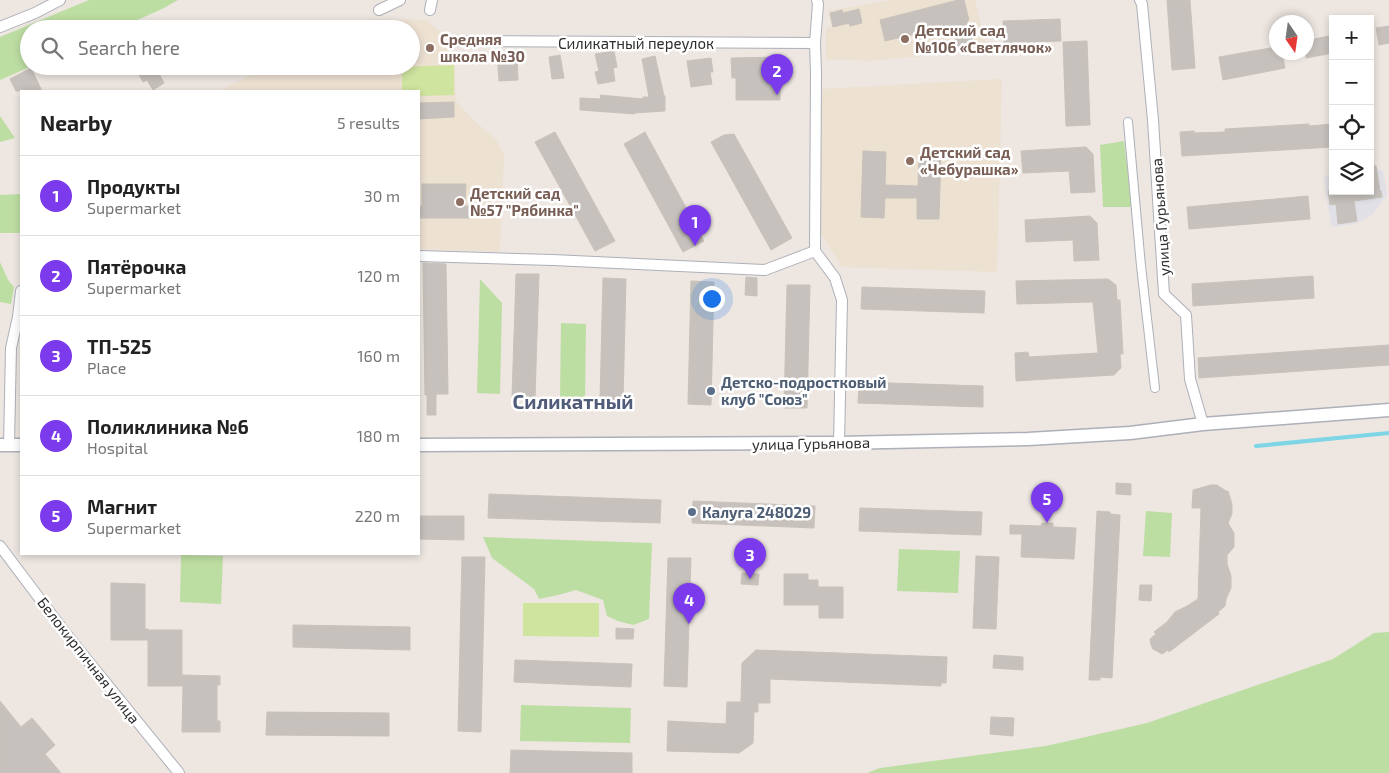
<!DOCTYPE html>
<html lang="en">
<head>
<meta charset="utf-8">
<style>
  :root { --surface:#fff; --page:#f6f6f6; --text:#222; --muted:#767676; --line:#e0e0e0; --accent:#7c3aed }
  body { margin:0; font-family:"Exo 2",sans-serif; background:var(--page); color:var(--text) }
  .controls { position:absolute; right:15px; top:15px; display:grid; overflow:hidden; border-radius:0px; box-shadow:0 2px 8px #0003 }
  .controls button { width:45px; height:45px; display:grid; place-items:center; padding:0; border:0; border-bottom:1px solid var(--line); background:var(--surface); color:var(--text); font:25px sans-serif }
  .compass { position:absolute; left:1269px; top:15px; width:45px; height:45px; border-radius:50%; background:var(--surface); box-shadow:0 2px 8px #0003; rotate:167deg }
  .you { position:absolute; left:711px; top:298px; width:18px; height:18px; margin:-12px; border:4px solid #fff; border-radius:50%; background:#1a73e8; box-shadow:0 0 0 8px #1a73e833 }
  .badge { display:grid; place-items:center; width:32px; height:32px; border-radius:50%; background:var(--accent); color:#fff; font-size:16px; font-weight:700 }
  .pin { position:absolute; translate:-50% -41px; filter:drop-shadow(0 1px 2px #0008) }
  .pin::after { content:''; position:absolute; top:26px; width:18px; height:15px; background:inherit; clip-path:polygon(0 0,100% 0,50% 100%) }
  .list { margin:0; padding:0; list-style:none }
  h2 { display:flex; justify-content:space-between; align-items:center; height:65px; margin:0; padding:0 20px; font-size:21px }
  h2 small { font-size:16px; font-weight:400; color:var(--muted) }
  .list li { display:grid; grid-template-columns:32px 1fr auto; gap:15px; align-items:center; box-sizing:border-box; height:80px; padding:0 20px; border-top:1px solid var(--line) }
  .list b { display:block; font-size:19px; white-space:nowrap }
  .list p { margin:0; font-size:16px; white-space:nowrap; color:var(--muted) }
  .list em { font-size:16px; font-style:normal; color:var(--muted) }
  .icon { flex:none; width:28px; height:28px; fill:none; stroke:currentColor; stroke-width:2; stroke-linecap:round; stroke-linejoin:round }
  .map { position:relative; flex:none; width:1389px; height:773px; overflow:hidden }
  .search { position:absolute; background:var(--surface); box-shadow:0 2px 8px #0003; left:20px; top:20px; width:400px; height:55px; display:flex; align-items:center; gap:12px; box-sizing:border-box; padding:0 18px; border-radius:28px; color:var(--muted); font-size:19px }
  .panel { position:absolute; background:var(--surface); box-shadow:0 2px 8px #0003; left:20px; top:90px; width:400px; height:465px; border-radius:0px }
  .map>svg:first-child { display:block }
</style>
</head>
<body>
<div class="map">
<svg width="1389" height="773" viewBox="0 0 1389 773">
  <rect width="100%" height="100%" fill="#ede6e1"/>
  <path fill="#e1e0e6" d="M1377,169l6,2 4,23 -15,21 -17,9 -23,3 -5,-25 -3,-26 9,-1v16h37v-21z"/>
  <path fill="#ede1d2" d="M891,0h84l12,50 -117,11 -44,-2v-31l6,-1 -4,-16z
    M371,19l55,1 16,13 13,31 1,37 17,19 23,19 8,16 -4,97 -81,-3v-158h-201l53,-25h140v-37h-60z
    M1002,79l-5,193 -155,-5 -22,-34 2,-144z"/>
  <path fill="#bddea2" d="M89,0h89l-16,9 -45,20h-88v37h3l-32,14v-43z
    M0,116l15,22 -15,4z
    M1124,141l8,66h-29l-3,-62z
    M21,194v39h-21v-38z
    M0,262l8,18 6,7 -3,17 -11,-2z
    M480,279l22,24 -2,91 -23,-1z
    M561,323l25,1 -1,75h-25z
    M1146,511l26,2 -2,44 -27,-1z
    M483,537l169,6 -3,76 -16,6 -15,-4 -11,-5 -4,-16 -27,-10 -18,5 -19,4 -5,-10 -42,-31z
    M899,549l61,2 -2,42 -61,-2z
    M181,555l42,1 -2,48 -41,-2z
    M1389,632v141h-522l13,-5 166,-22 101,-23 186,-64 41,-26z
    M521,705l110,3 -1,35 -110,-2z"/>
  <path fill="#cfe49f" d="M454,65v30l-35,1v-5h-17v-24z
    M523,603h76v34l-76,-1z"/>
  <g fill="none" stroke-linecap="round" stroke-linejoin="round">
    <path stroke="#7dd5e5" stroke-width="4" d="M1256,446l133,-13"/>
  </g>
  <path fill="#c6c1bc" stroke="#c8c2ba" d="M958,0h6l5,20 -2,1 7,23 -16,4 -5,-18 -37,10 -1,-6 -30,7 -5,-21z
    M1167,0h23l5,68 -23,2z
    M859,9l3,14 -12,3 -1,-3 -16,4 -3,-14 12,-3 1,3z
    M1060,19l1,22 -57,2 -1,-22z
    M1389,26v17l-10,2 -3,-17z
    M1333,35v18l-27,5v-17z
    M1087,41l3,84 -24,1 -3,-84z
    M1276,47v5h6l3,16 -62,12 -4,-23z
    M517,51l1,29 -19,1 -2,-28z
    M614,51l3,16 -4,1 2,13 -17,3 -3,-12 4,-1 -4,-17z
    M560,55l4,23 -12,1 -3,-22z
    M655,56l9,40h1v15l-31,2 1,1 -55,-4v-12l21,1 -1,-4 43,4v-2h6l-7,-38z
    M780,57v43h-44v-22h-4l-1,-20z
    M711,58l2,14h-3l2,12 -21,3 -4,-26z
    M134,66h21l9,17 -11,7 -6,-10 -4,2z
    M31,68l11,23h-26l-6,-12z
    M454,102v15l-35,2v-16z
    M1309,124v2l24,-2v23l-151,9 -2,-24 14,-1v2l31,-1v-3z
    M555,132l60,109 -20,10 -60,-109z
    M645,132l59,109 -21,11 -59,-108z
    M734,134l58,104 -21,12 -60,-108 13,-7z
    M1086,147l7,7 2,38 -24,1 -2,-22 -46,2 -2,-22z
    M863,151l23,1 -1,33 33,1 1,-33h22l-2,66h-22v-21h-32l-1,20 -23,-1z
    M1370,166h6l4,25h1l1,6 -28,4 3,20 -19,3 -2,-20 -6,1 -2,-14h42z
    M422,184h44l-1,22h5v12h-51v-12h3z
    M1308,196l2,23 -121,10 -2,-22z
    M1090,216l7,7 2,37 -25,1 -1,-21 -47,2 -1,-22z
    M423,263l23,1 2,130h-12v21h-9v-20h-2z
    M516,274h23l-4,124h-23z
    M1313,276l1,22 -121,8 -1,-22z
    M746,277l11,1v18l-12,-1z
    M603,278l23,1 -3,123 -23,-1z
    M1108,279l8,6 1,15h3l3,54h-3l1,14 -7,7 -98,6 -1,-28 13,-1 1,5 69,-4 -5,-51 -76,2 -1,-23z
    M691,281l23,1 -3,123 -23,-1z
    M787,285h23l-3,123h-23z
    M862,287l123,4 -1,22 -123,-4z
    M1389,345v20l-190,13 -1,-20z
    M859,382l124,4v21l-125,-4z
    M1116,483l15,1v11l-15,-1z
    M1211,485h6l9,6h2l4,13v10l-4,9 6,10v14l-7,8v9l4,12v12l-5,11 -1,7 -7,6 1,2 -50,38 -1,-2 -6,4 -9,-5 -2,-4 -1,-6 6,-5 -2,-2 13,-10 8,-10 12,-6 11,-7 3,-91h-9l1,-18z
    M489,494l172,6 -1,23 -172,-5z
    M693,501l122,5 -1,22 -122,-5z
    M860,508l122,4 -1,23 -122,-4z
    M1097,511l13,1v2l10,1 -8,163 -12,-1v3h-11z
    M419,516h45v24l-45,-1z
    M1042,523h11v4l23,1 -2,31 -53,-2 1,-23h-12v-9l31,1z
    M976,556l23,1 -3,72 -23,-1z
    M462,557h23l-4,175 -23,-1z
    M668,558h23l-4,129 -23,-1z
    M742,573l17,1 -1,11 -17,-1z
    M784,574h24v6h10v7h25v31h-24v-13h-35z
    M111,583l34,1v45h3v1h34v45l38,1v9h-3v36h3v11h-38l1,-46h-35v-46h-37z
    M1140,585h12l-1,16 -12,-1z
    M293,625l117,2v23l-117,-3z
    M616,628l18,1 -1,10h-17z
    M756,650l191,7 -1,26h-5v3l-171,-7v24h-12v9h-4l-1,31 -14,10 -72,-2 1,-30 58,3 1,-22h14l1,-39z
    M994,655l29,2v13l-30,-2z
    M515,660l117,4 -1,23 -117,-5z
    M0,701l21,26 11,-9 23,27 -10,9 16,19h-61z
    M267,712l122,1v23l-123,-1z
    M991,717l23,1 -1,18 -23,-2z
    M511,750l121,3v20h-122z"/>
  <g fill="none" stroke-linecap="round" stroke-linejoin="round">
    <defs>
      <path id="pedestrian" d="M1128,122l13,144 14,122"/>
      <path id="minor" d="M817,0l1,4 -3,39 1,30 -1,178 20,27 7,22 -3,143
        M1140,0l2,4 11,116 11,174 22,21 4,64 13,45
        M379,10l21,-10
        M430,10l2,-10
        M0,27l35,-14 25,-13
        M457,41l358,2
        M419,256l134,4 212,10 50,-19
        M9,445l2,-97 7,-31 3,-26
        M0,546l67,89 112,138"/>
      <path id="tertiary" d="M0,445h21
        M419,445l420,-2 189,-4 102,-6 73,-9 186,-14"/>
    </defs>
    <use href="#pedestrian" stroke="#adb0b8" stroke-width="10"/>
    <use href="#minor" stroke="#adb0b8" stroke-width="12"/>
    <use href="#tertiary" stroke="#adb0b8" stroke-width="15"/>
    <use href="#pedestrian" stroke="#fff" stroke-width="8"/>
    <use href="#minor" stroke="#fff" stroke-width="10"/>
    <use href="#tertiary" stroke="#fff" stroke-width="12"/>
  </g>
  <g fill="#8d6e63" stroke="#fff" stroke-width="2">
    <circle cx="905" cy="39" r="5"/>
    <circle cx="430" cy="48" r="5"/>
    <circle cx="910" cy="161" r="5"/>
    <circle cx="460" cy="202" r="5"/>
  </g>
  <g fill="#5c6f8a" stroke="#fff" stroke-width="2">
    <circle cx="711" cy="391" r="5"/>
    <circle cx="692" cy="512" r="5"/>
  </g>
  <g text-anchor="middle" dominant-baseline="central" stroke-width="5" stroke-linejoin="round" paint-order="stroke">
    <g font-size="15" font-weight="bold" fill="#785e54" stroke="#fff" text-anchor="start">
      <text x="915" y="30">Детский сад<tspan x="915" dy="17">№106 «Светлячок»</tspan></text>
      <text x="440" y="39">Средняя<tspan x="440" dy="17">школа №30</tspan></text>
      <text x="920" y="152">Детский сад<tspan x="920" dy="17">«Чебурашка»</tspan></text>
      <text x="470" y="193">Детский сад<tspan x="470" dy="17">№57 "Рябинка"</tspan></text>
    </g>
    <g font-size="15" fill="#2d2d2d" stroke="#fff">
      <text x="636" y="43">Силикатный переулок</text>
      <text transform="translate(1160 217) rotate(-94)">улица Гурьянова</text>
      <text transform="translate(811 443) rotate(-1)">улица Гурьянова</text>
      <text transform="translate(89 660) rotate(52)">Белокирпичная улица</text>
    </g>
    <g font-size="15" font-weight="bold" fill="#4e5e75" stroke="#fff" text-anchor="start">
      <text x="721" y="382">Детско-подростковый<tspan x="721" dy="17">клуб "Союз"</tspan></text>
      <text x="702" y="512">Калуга 248029</text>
    </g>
    <g font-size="20" font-weight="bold" fill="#505c7a" stroke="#fff">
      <text x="573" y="401">Силикатный</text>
    </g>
  </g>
</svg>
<div class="controls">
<button>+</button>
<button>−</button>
<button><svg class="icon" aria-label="locate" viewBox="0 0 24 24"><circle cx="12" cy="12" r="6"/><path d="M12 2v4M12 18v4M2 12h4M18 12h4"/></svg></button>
<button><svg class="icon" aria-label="layers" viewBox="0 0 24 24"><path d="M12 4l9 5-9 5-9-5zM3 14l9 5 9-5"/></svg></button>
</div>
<svg class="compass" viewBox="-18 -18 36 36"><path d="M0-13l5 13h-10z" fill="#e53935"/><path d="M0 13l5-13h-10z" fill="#767676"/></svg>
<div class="you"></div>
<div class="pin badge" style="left:695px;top:246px">1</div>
<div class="pin badge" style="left:777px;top:95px">2</div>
<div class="pin badge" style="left:750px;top:579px">3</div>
<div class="pin badge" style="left:689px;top:624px">4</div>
<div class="pin badge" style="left:1047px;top:523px">5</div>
<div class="search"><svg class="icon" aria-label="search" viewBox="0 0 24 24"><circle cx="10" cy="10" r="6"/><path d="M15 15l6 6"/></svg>Search here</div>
<section class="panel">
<h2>Nearby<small>5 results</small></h2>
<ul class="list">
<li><span class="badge">1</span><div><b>Продукты</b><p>Supermarket</p></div><em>30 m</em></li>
<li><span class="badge">2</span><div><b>Пятёрочка</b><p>Supermarket</p></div><em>120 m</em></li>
<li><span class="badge">3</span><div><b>ТП-525</b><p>Place</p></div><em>160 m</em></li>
<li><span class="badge">4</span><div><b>Поликлиника №6</b><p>Hospital</p></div><em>180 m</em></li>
<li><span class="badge">5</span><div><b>Магнит</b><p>Supermarket</p></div><em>220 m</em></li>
</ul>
</section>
</div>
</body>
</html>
